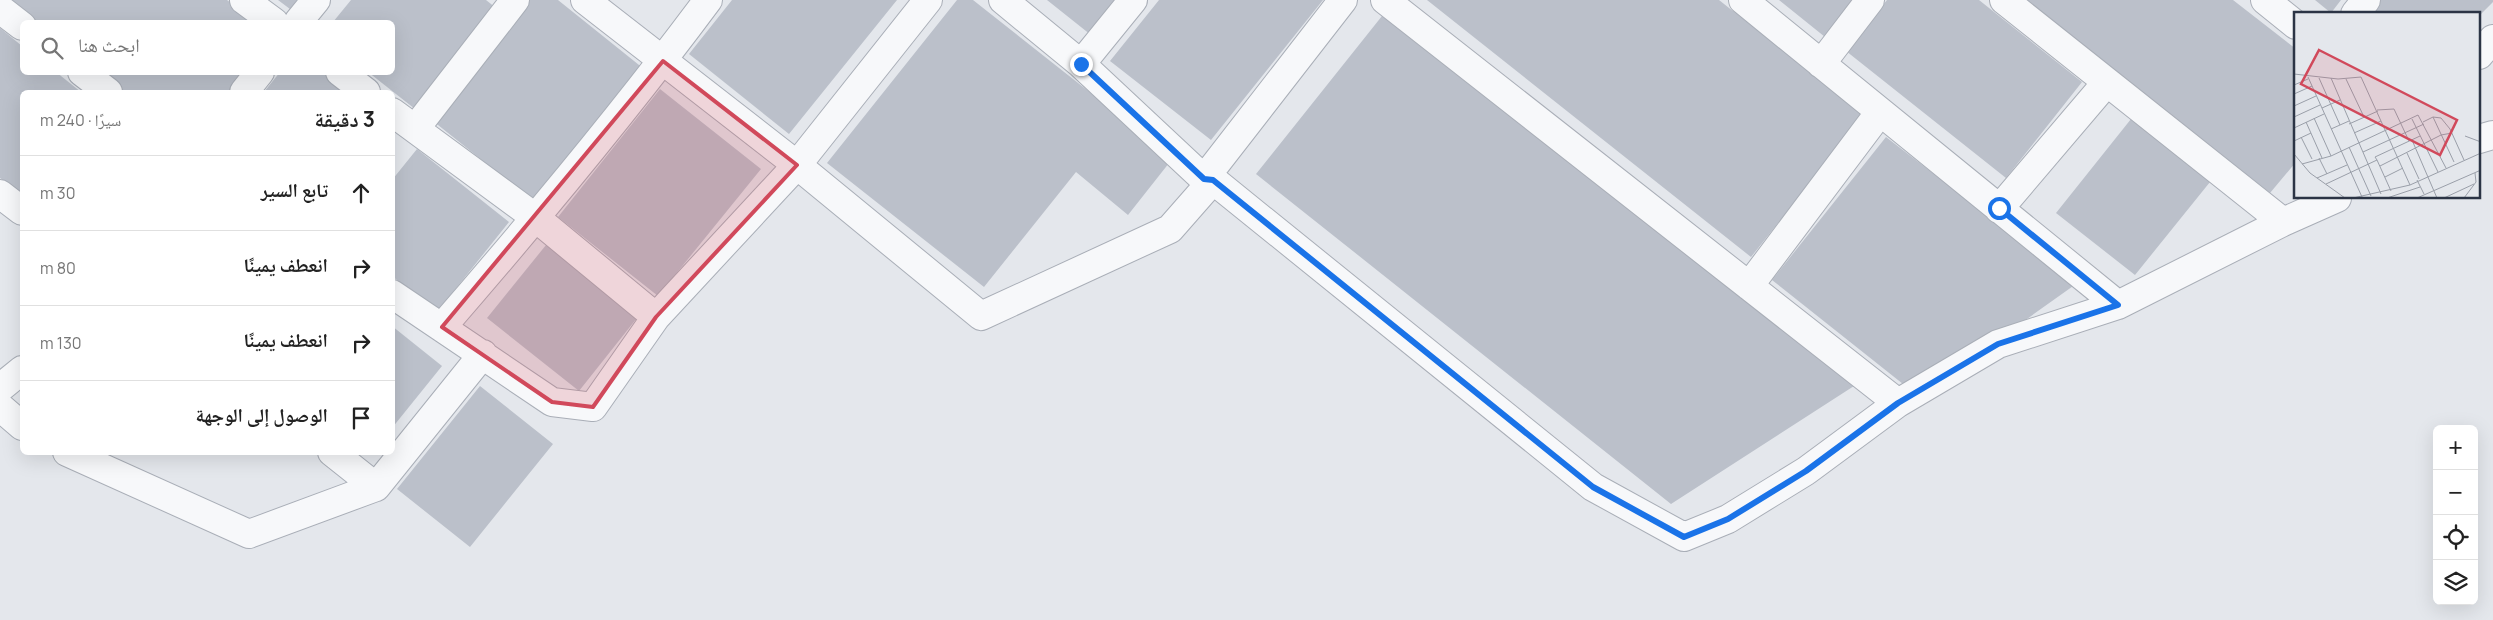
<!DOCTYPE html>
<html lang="ar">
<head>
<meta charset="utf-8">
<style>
  :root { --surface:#fff; --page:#f6f6f6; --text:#222; --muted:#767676; --line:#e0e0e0 }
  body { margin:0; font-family:Manrope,"Noto Naskh Arabic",sans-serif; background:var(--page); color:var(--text); direction:rtl }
  .controls { position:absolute; right:15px; bottom:15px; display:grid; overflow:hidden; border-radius:8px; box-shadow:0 5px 20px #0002 }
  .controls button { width:45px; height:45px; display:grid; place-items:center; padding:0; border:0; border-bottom:1px solid var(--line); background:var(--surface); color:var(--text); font:25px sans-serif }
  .stop { position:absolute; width:15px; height:15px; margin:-11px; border:4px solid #1a73e8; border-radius:50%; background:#fff }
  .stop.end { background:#1a73e8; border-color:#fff; box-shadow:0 1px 5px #0008 }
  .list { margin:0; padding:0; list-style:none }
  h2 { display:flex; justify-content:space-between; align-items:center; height:65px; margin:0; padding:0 20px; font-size:21px }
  h2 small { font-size:16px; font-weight:400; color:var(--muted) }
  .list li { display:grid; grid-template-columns:32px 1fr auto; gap:15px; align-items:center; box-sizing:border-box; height:75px; padding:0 20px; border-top:1px solid var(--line) }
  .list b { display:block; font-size:19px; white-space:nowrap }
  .list em { font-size:16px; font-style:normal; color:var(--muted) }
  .icon { flex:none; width:28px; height:28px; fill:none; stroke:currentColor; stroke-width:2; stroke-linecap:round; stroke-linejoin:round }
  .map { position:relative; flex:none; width:2493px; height:620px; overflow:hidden; direction:ltr }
  .search { position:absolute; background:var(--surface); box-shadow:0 5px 20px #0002; left:20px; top:20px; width:375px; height:55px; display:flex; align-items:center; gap:12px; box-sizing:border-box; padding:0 18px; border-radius:8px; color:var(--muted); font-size:19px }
  .panel { position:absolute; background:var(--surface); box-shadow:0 5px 20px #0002; left:20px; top:90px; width:375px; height:365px; border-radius:8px; direction:rtl }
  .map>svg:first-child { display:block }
</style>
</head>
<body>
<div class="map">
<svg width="2493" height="620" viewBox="0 0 2493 620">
  <rect width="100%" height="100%" fill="#e4e7ec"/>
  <path fill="#bbc0ca" d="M8,0h219l29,22h-220z
    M278,0h19l-7,9z
    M351,0h135l10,8 -81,101 -47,-37h24v-50h-59z
    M530,0h28l86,69 -107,135 -104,-83z
    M732,0h165l-108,134 -100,-80z
    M957,0h16l200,158 -45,57 -52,-43 -92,115 -157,-124z
    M1047,0h73l-29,35z
    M1159,0h164l-112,140 -101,-79z
    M1427,0h292l145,115 -113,142z
    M1779,0h76l-30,37z
    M1887,0h92l103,82 -76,96 -160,-127z
    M2027,0h206l63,49v113l-26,31z
    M2315,0h26l-10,13z
    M2381,0h112v2l-14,14v-2h-109z
    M1382,16l472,370 -183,118 -415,-330z
    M0,28l22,18v26h34l25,20h-59v103l-22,-17z
    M99,72h151l-17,20h-109z
    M280,72h43l25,20h-84z
    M660,89l101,80 -103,127 -100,-79z
    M2131,119l79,63 -75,93 -79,-62z
    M1886,137l190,147 -66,47 -107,53 -131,-104z
    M417,149l92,73 -72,90 -45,-36v-96z
    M546,245l91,73 -58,73 -92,-73z
    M392,326l50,40 -50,62z
    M480,386l73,58 -83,103 -73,-58z"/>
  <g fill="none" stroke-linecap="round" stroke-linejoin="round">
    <defs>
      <path id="minor" d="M244,0l30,22
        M585,0l212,165 184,151 189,-87 43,-49
        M1003,0l78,64 123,115 9,1 380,307 91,50 44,-18 78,-48 92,-68 100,-59 120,-39 165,-83 54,-24
        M1385,0l513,403
        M1743,0l375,305
        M2004,0l279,222
        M2265,0l31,25
        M0,9l22,17
        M2355,14l11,-14
        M298,22l18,-22
        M2479,55l14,-16
        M1081,64l52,-64
        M1821,64l49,-64
        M82,72l26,20
        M340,72l26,20
        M244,92l16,-20
        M392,112l144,106 120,99
        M415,129l100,-129
        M2479,139l14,-4
        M1204,179l139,-179
        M0,194l22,17
        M1999,209l108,-127
        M1749,286l131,-174
        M392,294l160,108 41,5 63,-90 141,-152 131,-165
        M442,327c92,-106 182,-214 266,-327
        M0,388l22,-18
        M0,407l22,19
        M67,452l182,82 127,-47
        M332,452l44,35 107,-133"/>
    </defs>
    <use href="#minor" stroke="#a9aeb7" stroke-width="30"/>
    <use href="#minor" stroke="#f7f8fa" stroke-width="28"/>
  </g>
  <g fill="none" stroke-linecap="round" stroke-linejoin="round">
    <path stroke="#1a73e8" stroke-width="6" d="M1081,64l123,115 9,1 380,307 91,50 44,-18 78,-48 92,-68 100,-59 120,-39 -119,-97"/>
  </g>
  <path fill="#d1495b" fill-opacity="0.2" stroke="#d1495b" stroke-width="4" stroke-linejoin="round" d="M663,61l134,104 -141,152 -63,90 -41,-5 -110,-75z"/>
  <g transform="translate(2294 12)">
    <rect width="186" height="186" fill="#e4e7ec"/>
    <path fill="none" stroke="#9a9fa9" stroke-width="1" d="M0,62l44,5 23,-2 49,108M14,65l54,120M25,66l21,47M37,66l50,116M52,67l18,38M0,73l14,-6M0,82l18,-8M0,94l22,-10M28,96l18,-8M83,98l17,-1 15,32M0,105l26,-12M139,105l8,1 9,11 14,31M20,106l17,38M118,107l26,53M12,110l16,36M129,110l10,-5 21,45M55,112l29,-13M0,116l30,-14M37,117l18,-8M60,121l27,-12M171,124l16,6M7,125l11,22M118,128l25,58M0,129l17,-8M55,135l22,49M69,140l61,-28M113,141l12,26M0,142l16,19 35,25M25,146l8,16M83,148l-2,-3 45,-21M8,152l29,-8 87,-41 28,53M86,154l61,-31 11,-2M91,165l18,-9M23,166l30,-13M123,168l7,14M32,172l51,-24 14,31M59,186l57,-13 71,-32M93,186l33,-11M123,186l64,-28M150,186l30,-14M170,186l12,-16 -1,-9"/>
    <path fill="#d1495b" fill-opacity="0.15" stroke="#d1495b" stroke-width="2.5" d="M25,38l138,70 -17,35 -139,-71z"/>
    <rect width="186" height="186" fill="none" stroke="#2b3445" stroke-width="2.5"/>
  </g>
</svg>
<div class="controls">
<button>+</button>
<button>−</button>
<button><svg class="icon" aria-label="locate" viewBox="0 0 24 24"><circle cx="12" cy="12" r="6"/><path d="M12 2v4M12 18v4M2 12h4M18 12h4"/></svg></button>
<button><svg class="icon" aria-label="layers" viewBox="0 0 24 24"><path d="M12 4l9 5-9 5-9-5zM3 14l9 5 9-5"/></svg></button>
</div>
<div class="stop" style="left:1999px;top:208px"></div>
<div class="stop end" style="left:1081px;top:64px"></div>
<div class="search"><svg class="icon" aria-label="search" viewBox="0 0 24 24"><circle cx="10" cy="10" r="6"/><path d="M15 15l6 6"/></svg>ابحث هنا</div>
<section class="panel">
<h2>3 دقيقة<small>سيرًا · 240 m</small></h2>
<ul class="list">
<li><svg class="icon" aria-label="ahead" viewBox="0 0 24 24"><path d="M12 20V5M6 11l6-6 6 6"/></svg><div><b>تابع السير</b></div><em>30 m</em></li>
<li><svg class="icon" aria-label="right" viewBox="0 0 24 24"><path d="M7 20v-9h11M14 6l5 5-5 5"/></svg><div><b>انعطف يمينًا</b></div><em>80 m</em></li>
<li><svg class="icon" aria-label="right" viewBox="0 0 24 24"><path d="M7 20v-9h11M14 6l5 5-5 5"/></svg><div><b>انعطف يمينًا</b></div><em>130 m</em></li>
<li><svg class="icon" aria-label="arrive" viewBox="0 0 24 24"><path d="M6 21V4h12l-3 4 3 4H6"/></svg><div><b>الوصول إلى الوجهة</b></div></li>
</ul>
</section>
</div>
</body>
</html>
